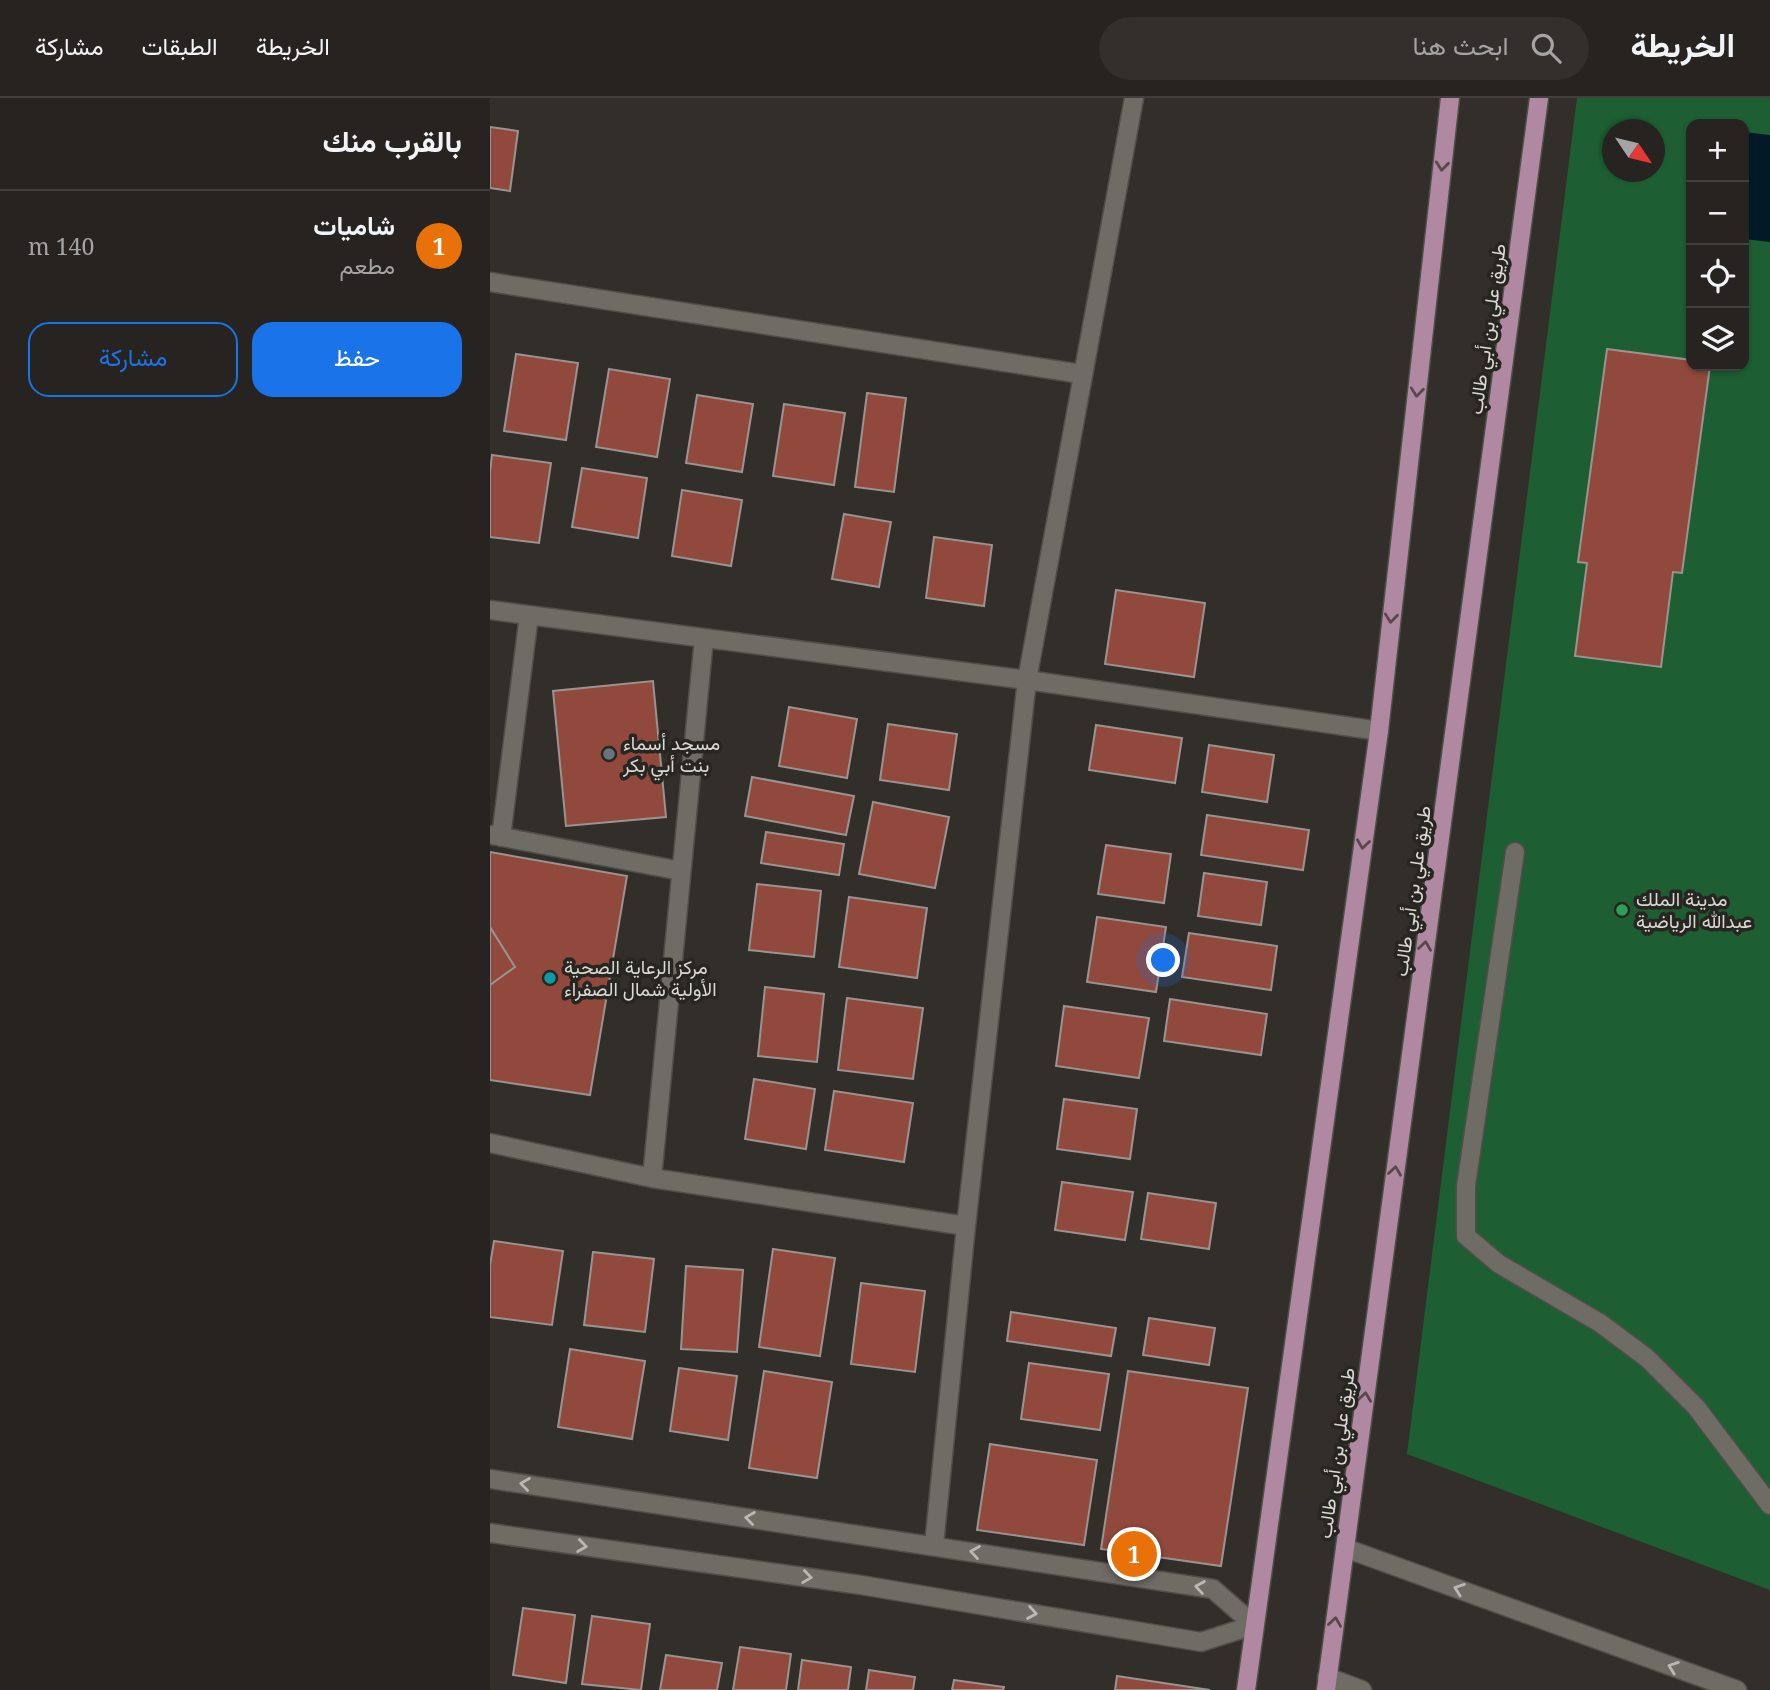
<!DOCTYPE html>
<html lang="ar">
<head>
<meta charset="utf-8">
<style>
  :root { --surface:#262320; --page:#322f2d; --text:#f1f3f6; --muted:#a4a4a5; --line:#42403e; --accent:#1a73e8 }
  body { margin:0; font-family:"Noto Serif",Vazirmatn,serif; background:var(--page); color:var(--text); direction:rtl }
  .controls { position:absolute; right:21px; top:21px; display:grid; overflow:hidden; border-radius:14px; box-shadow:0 2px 5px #0004 }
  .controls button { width:63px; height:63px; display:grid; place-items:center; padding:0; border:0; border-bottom:2px solid var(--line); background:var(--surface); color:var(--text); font:35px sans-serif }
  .compass { position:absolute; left:1112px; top:21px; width:63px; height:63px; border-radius:50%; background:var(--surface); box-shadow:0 2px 5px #0004; rotate:125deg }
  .you { position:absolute; left:674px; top:863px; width:24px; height:24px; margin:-18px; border:5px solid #fff; border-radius:50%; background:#1a73e8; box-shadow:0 0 0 10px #1a73e833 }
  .badge { display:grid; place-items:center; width:46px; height:46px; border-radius:50%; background:var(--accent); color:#fff; font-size:23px; font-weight:700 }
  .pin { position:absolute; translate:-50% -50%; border:4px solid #fff; box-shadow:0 2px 7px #0006 }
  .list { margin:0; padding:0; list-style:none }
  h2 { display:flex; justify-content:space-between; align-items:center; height:91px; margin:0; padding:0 28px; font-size:30px }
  h2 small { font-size:23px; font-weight:400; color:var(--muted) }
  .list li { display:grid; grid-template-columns:46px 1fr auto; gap:21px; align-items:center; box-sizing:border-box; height:112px; padding:0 28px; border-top:2px solid var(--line) }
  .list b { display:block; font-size:26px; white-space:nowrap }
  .list p { margin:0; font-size:23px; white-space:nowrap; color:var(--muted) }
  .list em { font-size:23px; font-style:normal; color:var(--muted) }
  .actions { display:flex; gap:14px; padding:21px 28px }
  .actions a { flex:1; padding:16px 0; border:2px solid var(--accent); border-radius:21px; text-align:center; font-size:24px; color:var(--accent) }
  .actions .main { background:var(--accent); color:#fff }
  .icon { flex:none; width:38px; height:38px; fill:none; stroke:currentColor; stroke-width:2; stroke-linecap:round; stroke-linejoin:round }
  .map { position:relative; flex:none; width:1280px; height:1592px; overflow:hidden; direction:ltr }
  header { display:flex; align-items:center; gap:42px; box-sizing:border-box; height:98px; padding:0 35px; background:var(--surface); border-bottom:2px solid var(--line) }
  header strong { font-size:33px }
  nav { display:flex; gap:38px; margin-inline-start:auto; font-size:24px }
  .search { width:490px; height:63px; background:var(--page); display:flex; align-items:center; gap:18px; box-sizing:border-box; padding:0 24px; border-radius:38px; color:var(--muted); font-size:26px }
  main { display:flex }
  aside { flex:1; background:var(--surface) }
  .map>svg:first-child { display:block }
</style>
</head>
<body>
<header>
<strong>الخريطة</strong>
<div class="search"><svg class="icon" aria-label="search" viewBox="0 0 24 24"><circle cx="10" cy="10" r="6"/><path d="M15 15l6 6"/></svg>ابحث هنا</div>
<nav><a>الخريطة</a><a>الطبقات</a><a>مشاركة</a></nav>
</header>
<main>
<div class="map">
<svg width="1280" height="1592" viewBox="0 0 1280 1592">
  <rect width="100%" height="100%" fill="#322f2a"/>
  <path fill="#1d5f33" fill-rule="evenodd" d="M1087,0h193v1492l-363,-136zM1201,26h53v242h-53zM1122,32h42v42h-42z"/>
  <path fill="#041928" d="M1254,34l26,3v107l-26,-3z"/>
  <path fill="#91493d" stroke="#9b9391" stroke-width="2" d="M0,29l28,4 -8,60 -20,-3z
    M1117,251l84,11v6h19l-28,207 -9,-1 -12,95 -86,-11 12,-93 -9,-1z
    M26,256l62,9 -12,77 -62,-9z
    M119,271l61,10 -13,78 -61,-10z
    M377,295l39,5 -12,94 -39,-5z
    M207,297l56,9 -11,68 -56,-9z
    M294,306l61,9 -11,72 -61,-9z
    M2,357l59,8 -12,80 -49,-6v-65z
    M92,370l65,10 -9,60 -66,-11z
    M192,392l60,10 -11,66 -59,-10z
    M354,416l47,8 -12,65 -47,-8z
    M444,439l58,8 -8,61 -58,-8z
    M626,492l89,13 -11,74 -89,-13z
    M163,583l13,136 -100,9 -13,-135z
    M299,609l68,12 -10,59 -68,-12z
    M398,626l69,10 -8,56 -69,-10z
    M606,627l86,13 -7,45 -86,-13z
    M719,647l65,10 -7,47 -65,-10z
    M262,679l102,19 -8,39 -101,-19z
    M383,704l76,15 -14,71 -76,-14z
    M717,717l102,15 -6,40 -102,-15z
    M276,734l78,12 -5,31 -78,-12z
    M616,747l65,9 -7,49 -66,-9z
    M0,754l137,24 -37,219 -100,-15z
    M714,775l63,9 -6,43 -63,-9z
    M267,786l64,7 -7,66 -65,-7z
    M359,799l78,11 -10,70 -78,-11z
    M607,819l69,10 -10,65 -69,-10z
    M0,829l25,40 -25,18z
    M699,835l88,13 -6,44 -89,-13z
    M275,889l59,7 -7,68 -59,-6z
    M357,900l76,10 -10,71 -75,-9z
    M680,901l97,15 -6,41 -97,-14z
    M574,908l85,12 -10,60 -83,-12z
    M264,981l61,10 -9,60 -61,-10z
    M344,993l79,12 -9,59 -79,-12z
    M574,1001l73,10 -7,50 -73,-10z
    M572,1084l71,10 -8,48 -70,-10z
    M658,1095l68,10 -7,46 -68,-10z
    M4,1143l69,10 -11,74 -62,-8v-52z
    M283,1151l62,9 -15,98 -61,-9z
    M103,1154l61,7 -9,73 -61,-7z
    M196,1168l57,4 -6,82 -56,-3z
    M371,1185l64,8 -10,81 -64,-8z
    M521,1214l105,16 -5,28 -104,-15z
    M659,1220l66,10 -6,37 -66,-10z
    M80,1251l75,12 -13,78 -74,-12z
    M539,1265l80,11 -9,56 -79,-11z
    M189,1270l58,8 -9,64 -58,-9z
    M274,1273l68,11 -15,96 -68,-10z
    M638,1273l120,17 -27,178 -120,-17z
    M500,1346l107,16 -13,85 -107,-15z
    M33,1510l52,7 -9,68 -53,-8z
    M102,1518l58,8 -9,66 -59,-6z
    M250,1549l51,7 -5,36h-53z
    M176,1557l56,8 -5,27h-57z
    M312,1562l49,7 -3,23h-50z
    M379,1572l46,7 -2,13h-47z
    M627,1578l93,14h-95z
    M464,1582l50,7 -1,3h-51z"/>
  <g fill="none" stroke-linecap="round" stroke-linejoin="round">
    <defs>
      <path id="minor" d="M0,184l591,92
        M0,512l537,70 352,51
        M2,737l189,36
        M11,739l28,-222
        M1025,754l-49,334v50l33,28 101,59 47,35 49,49 74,98
        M0,1045l162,35 314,48
        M162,1080l52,-540
        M0,1381l723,110 41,36
        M0,1435l371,52 340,57 53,-17
        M444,1447l32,-319 61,-546 107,-582
        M855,1450l392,142
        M837,1579l35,13"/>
      <path id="major" d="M756,1592l133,-959 71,-633
        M836,1592l213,-1592"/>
    </defs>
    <use href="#minor" stroke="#504e49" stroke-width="21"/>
    <use href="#major" stroke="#504e49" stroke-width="21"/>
    <use href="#minor" stroke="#6f6c66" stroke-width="18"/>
    <use href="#major" stroke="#b088a1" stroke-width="18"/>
  </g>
  <defs><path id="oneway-chevron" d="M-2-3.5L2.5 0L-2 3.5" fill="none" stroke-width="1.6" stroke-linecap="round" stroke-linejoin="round" transform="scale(1.75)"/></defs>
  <g stroke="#58484d">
    <use href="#oneway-chevron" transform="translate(952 68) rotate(96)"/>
    <use href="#oneway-chevron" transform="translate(927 294) rotate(96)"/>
    <use href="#oneway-chevron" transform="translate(901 520) rotate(96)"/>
    <use href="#oneway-chevron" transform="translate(873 746) rotate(98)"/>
    <use href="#oneway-chevron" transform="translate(935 848) rotate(-82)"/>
    <use href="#oneway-chevron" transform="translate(905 1073) rotate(-82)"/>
    <use href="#oneway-chevron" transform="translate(875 1299) rotate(-82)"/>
    <use href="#oneway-chevron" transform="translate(845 1524) rotate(-82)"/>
  </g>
  <g stroke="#bab8b4">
    <use href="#oneway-chevron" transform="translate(35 1386) rotate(-172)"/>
    <use href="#oneway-chevron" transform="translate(260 1420) rotate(-172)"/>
    <use href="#oneway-chevron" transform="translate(92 1448) rotate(8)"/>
    <use href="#oneway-chevron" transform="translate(485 1454) rotate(-171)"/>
    <use href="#oneway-chevron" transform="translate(317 1479) rotate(8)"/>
    <use href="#oneway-chevron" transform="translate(710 1489) rotate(-171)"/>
    <use href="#oneway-chevron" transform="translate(969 1491) rotate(-160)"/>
    <use href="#oneway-chevron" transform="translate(542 1515) rotate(10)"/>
    <use href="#oneway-chevron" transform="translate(1183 1569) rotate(-160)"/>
  </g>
  <circle fill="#6b7280" stroke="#282620" stroke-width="2.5" cx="119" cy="656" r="7"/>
  <circle fill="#2e9e5b" stroke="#282620" stroke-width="2.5" cx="1132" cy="812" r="7"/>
  <circle fill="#0f9aa8" stroke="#282620" stroke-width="2.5" cx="60" cy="880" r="7"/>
  <g text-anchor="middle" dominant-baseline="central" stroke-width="7" stroke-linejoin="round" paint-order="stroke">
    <g font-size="19" fill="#dad8d5" stroke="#282620">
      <text transform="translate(997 231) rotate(-82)">طريق علي بن أبي طالب</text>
      <text transform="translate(922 793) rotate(-82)">طريق علي بن أبي طالب</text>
      <text transform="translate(846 1355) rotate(-82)">طريق علي بن أبي طالب</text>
    </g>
    <g font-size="19" fill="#dad8d5" stroke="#282620" text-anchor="start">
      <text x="133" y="645">مسجد أسماء<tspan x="133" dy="22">بنت أبي بكر</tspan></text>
      <text x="1146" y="801">مدينة الملك<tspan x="1146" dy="22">عبدالله الرياضية</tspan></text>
      <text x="74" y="869">مركز الرعاية الصحية<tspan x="74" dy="22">الأولية شمال الصفراء</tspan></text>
    </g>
  </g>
</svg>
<div class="controls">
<button>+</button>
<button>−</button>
<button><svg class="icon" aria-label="locate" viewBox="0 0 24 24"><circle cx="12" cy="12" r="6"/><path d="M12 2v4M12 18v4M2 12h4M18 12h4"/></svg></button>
<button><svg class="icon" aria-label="layers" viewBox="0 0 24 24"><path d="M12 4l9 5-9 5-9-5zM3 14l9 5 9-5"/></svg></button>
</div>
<svg class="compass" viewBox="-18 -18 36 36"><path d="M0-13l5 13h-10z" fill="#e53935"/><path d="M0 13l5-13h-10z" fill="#a4a4a5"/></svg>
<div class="you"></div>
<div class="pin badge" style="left:644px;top:1456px;background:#e8710a">1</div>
</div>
<aside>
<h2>بالقرب منك<small></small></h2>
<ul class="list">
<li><span class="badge" style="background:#e8710a">1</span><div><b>شاميات</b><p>مطعم</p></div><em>140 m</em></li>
</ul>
<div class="actions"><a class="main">حفظ</a><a>مشاركة</a></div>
</aside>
</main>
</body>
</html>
